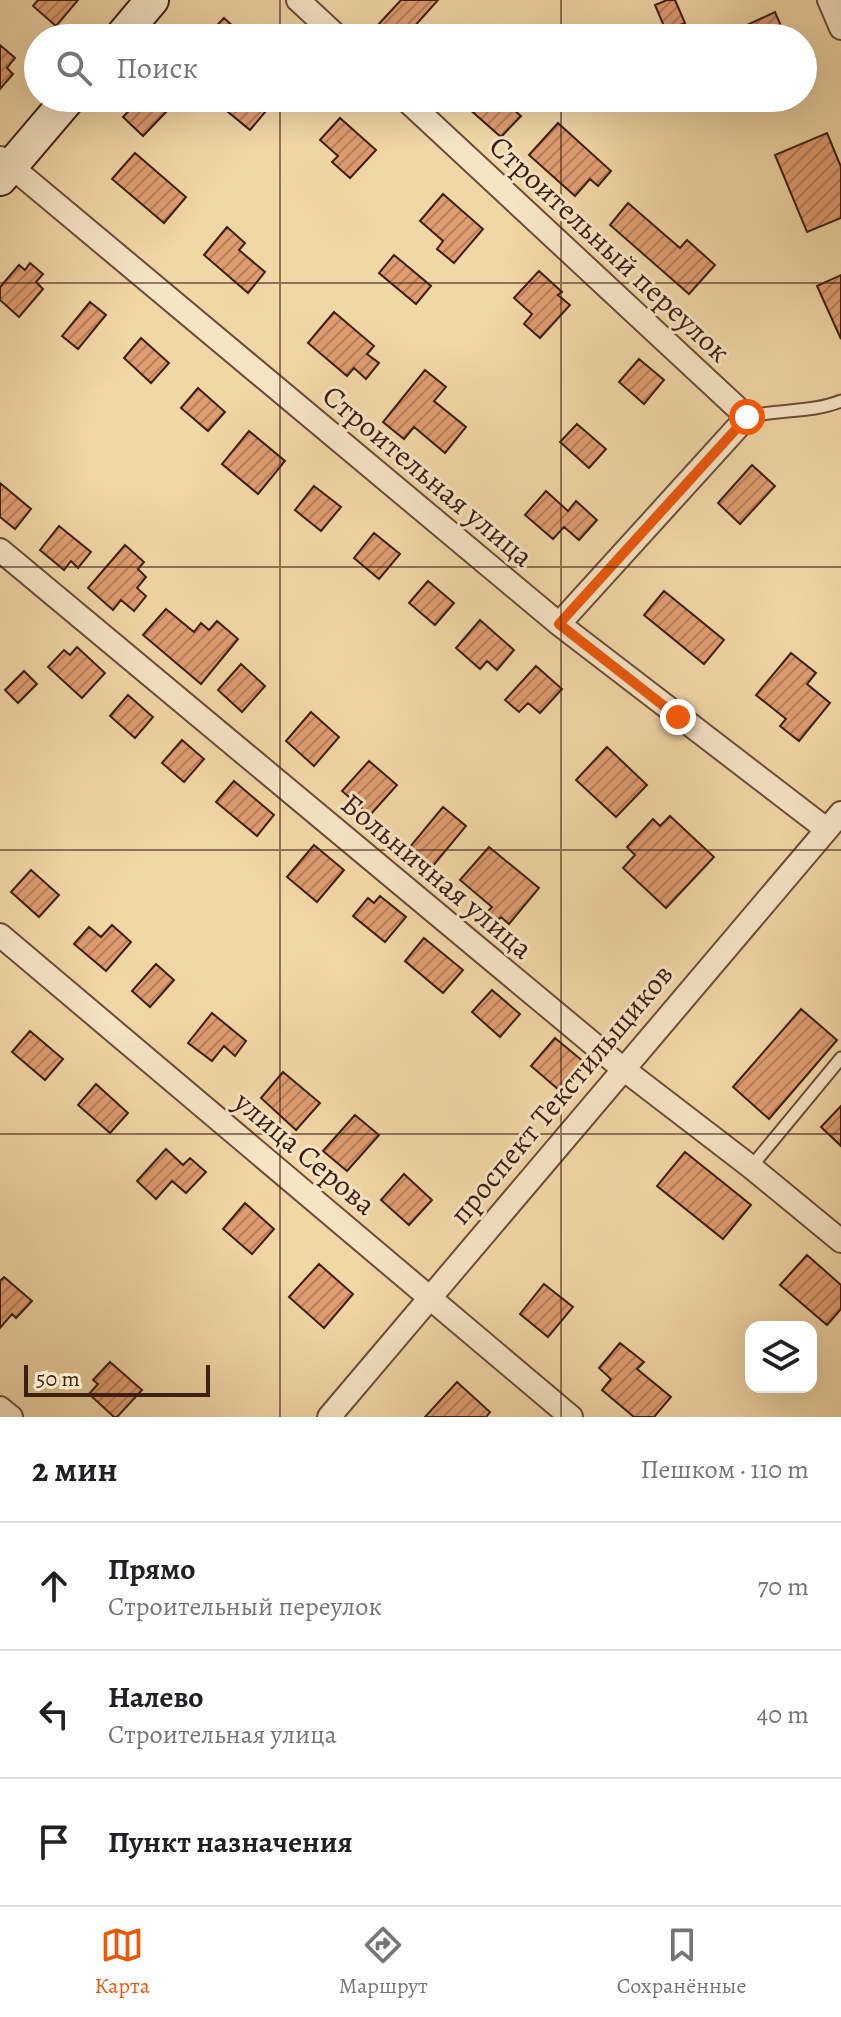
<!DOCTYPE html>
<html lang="ru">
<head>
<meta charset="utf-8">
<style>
  :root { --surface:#fff; --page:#f6f6f6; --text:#202124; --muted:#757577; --line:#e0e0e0; --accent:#ea580c }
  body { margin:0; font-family:Alegreya,serif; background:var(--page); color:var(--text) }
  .controls { position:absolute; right:24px; bottom:24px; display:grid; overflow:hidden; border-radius:16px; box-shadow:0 8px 32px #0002 }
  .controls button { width:72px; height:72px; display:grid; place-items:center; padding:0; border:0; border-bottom:2px solid var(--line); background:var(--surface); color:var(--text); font:40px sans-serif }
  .scale { position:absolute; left:24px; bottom:20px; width:186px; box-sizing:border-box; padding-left:8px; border:4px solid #3e1f13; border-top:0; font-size:22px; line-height:28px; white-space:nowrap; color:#3e1f13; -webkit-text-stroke:6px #f6e4c5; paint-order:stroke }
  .stop { position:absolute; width:24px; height:24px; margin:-18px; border:6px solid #ea580c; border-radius:50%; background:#fff }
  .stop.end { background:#ea580c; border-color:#fff; box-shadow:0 2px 8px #0008 }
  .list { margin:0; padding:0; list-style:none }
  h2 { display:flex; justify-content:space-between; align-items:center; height:104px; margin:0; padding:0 32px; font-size:34px }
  h2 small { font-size:26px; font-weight:400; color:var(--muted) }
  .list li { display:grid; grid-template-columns:52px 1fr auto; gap:24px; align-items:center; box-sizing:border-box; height:128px; padding:0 32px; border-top:2px solid var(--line) }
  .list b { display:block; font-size:30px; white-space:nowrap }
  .list p { margin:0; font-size:26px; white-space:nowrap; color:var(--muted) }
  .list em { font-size:26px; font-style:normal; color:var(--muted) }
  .icon { flex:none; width:44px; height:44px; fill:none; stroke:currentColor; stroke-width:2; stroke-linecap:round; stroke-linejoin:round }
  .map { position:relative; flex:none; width:841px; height:1417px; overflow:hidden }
  .search { position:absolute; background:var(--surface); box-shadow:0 8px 32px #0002; left:24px; right:24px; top:24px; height:88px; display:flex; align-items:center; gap:20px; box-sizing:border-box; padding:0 28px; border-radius:44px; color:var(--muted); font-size:30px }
  .sheet { height:488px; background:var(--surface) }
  nav { display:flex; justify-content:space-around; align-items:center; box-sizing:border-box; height:112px; border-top:2px solid var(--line); background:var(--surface); font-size:22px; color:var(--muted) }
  nav a { display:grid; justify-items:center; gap:4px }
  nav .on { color:var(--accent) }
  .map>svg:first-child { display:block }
</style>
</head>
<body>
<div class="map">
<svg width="841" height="1417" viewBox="0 0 841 1417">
  <defs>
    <pattern id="building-hatch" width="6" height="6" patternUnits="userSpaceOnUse" patternTransform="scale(2)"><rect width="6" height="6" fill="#df9d70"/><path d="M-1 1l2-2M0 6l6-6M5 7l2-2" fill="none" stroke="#b67f5b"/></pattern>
  </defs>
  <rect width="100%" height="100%" fill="#f1d6a6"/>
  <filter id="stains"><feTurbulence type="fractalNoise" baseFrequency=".0025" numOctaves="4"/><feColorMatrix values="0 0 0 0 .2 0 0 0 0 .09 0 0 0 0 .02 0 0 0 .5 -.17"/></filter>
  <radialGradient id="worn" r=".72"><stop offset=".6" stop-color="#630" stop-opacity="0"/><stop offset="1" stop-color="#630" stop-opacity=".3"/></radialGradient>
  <path fill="url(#building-hatch)" stroke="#3e1f13" stroke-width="2" d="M38,0h40l-22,26 -23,-20z
    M401,0h37l-34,38h-13l-14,-12z
    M667,0h8l10,23 -19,8 -11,-26z
    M775,12l11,26h-67z
    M224,18l22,20h-41z
    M0,45l15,13 -8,10 6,6 -13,15z
    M141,98h12l14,13 -24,25 -20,-19z
    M238,98h39l-27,32 -23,-19z
    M478,98h22l21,18 -20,21 -33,-29z
    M743,98h32l-26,12z
    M340,118l36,32 -26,28 -18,-16 6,-6 -18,-16z
    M558,123l53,48 -13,15 -8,-7 -15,17 -46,-41z
    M827,133l14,34v51l-34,14 -32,-77z
    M135,153l51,44 -22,26 -52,-44z
    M443,194l40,35 -29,34 -17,-14 6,-8 -23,-20z
    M628,203l52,45 7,-8 28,25 -26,29 -79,-69z
    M227,227l18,16 -6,7 26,22 -17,21 -44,-38z
    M394,255l37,31 -15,18 -37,-31z
    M30,263l13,11 -7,8 7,7 -24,28 -19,-17v-13l19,-22 6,5z
    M539,271l23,21 -4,3 12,10 -30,33 -16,-14 8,-10 -18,-16z
    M841,275v64l-24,-53z
    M90,302l16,13 -28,34 -16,-13z
    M334,312l40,34 -7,8 12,9 -13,16 -12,-11 -7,8 -39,-33z
    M141,338l28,25 -18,20 -27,-25z
    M639,359l25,21 -20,24 -25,-22z
    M425,370l21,17 -12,14 32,26 -21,26 -31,-26 -10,12 -21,-17z
    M198,388l27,24 -17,19 -27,-23z
    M577,424l29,25 -17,19 -29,-26z
    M249,431l36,30 -27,33 -36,-30z
    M752,465l23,21 -35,38 -22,-21z
    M0,483l31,26 -16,20 -15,-12z
    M314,486l27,21 -20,24 -26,-21z
    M546,491l22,20 8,-10 21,19 -18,20 -15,-13 -11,12 -28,-24z
    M59,526l32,26 -13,16 -7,-7 -7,9 -24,-20z
    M374,533l26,21 -21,25 -25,-21z
    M125,545l19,17 -6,7 8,8 -9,11 9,8 -12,15 -13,-11 -8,10 -25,-22z
    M428,581l26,22 -19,22 -26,-22z
    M664,591l60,49 -20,24 -60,-49z
    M166,609l28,23 7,-9 8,7 8,-9 21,18 -37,45 -58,-49z
    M480,620l34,30 -17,20 -10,-9 -7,8 -24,-21z
    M77,647l28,26 -23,25 -34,-31 16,-17 6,5z
    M791,653l25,20 -9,11 23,19 -31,38 -19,-15 6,-7 -30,-24z
    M241,664l24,22 -23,26 -24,-22z
    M536,666l26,23 -22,24 -12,-10 -9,9 -14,-12z
    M24,671l13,13 -19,19 -13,-13z
    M128,695l25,22 -18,21 -25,-22z
    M311,712l28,25 -25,29 -28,-25z
    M182,740l22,19 -20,23 -22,-19z
    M607,747l40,38 -31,32 -40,-37z
    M369,761l28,24 -27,30 -28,-24z
    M234,781l40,34 -17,21 -41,-34z
    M443,807l23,19 -34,41 -23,-19z
    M670,816l44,41 -48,51 -43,-40 12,-13 -8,-8 26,-28 7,7z
    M314,845l30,25 -27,32 -30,-25z
    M489,847l50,41 -30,36 -8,-7 -5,5 -10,-9 6,-6 -32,-27z
    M31,870l28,25 -20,22 -28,-25z
    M380,896l26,21 -21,25 -32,-26 15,-18 6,5z
    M112,925l19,17 -25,29 -32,-27 15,-17 12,10z
    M424,938l39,32 -20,23 -38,-32z
    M156,964l18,16 -24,27 -18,-16z
    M492,990l28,24 -20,23 -28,-25z
    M801,1009l36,31 -68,79 -36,-32z
    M212,1013l34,28 -11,15 -11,-10 -12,15 -24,-18z
    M30,1031l33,28 -18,21 -33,-28z
    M555,1038l29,24 -25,28 -28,-24z
    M283,1072l37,31 -24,27 -35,-32z
    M96,1084l32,29 -18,20 -32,-28z
    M841,1106v40l-20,-19z
    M355,1115l24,20 -32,36 -24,-20z
    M166,1149l17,16 7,-7 16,14 -20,21 -14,-12 -16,18 -19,-18z
    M685,1152l66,53 -28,34 -66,-53z
    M404,1174l28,26 -23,25 -28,-25z
    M245,1203l29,26 -22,25 -29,-25z
    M807,1255l34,30v24l-14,16 -47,-40z
    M319,1264l34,30 -29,34 -35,-31z
    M4,1277l28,24 -16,17 -4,-4 -12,14v-47z
    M544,1284l29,23 -25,30 -28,-23z
    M620,1343l24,19 -7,7 34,28 -17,20h-20l-32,-27 9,-11 -12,-11z
    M110,1362l32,28 -25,27h-3l-25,-23 9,-10 -5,-4z
    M457,1382l33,30 -4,5h-61z"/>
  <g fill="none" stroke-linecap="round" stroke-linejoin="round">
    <defs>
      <path id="lane" d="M747,417c31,-8 64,-4 94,-16
        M751,1167l90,-109"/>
      <path id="street" d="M298,0l41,38
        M829,0l12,28
        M404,98l343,319 -188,207
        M1,158l558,466 267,205
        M0,550l622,518 129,99 90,74
        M0,935l571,482
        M0,1408l11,9
        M329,1417l512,-604"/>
      <path id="secondary" d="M120,38l32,-38
        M0,179l69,-81"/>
    </defs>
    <use href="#lane" stroke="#6b4d38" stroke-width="15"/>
    <use href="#street" stroke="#6b4d38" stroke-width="26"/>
    <use href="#secondary" stroke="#3e1f13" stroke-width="36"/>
    <use href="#lane" stroke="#f6e4c5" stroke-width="11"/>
    <use href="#street" stroke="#f6e4c5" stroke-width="22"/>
    <use href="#secondary" stroke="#f6e4c5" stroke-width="32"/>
  </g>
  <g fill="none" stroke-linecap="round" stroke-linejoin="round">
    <path stroke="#ea580c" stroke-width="10" d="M678,717l-119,-93 188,-207"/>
  </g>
  <path fill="none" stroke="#3e1f13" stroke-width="2" stroke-opacity="0.55" d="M280,0v38M561,0v38M280,98v1319M561,98v1319M0,283h841M0,567h841M0,850h841M0,1134h841"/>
  <g text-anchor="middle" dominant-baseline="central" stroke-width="6" stroke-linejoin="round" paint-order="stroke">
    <g font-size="30" fill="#3e1f13" stroke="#f6e4c5">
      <text transform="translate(610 249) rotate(43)">Строительный переулок</text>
      <text transform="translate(428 476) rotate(40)">Строительная улица</text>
      <text transform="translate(437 876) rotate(40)">Больничная улица</text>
      <text transform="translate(561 1094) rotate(-50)">проспект Текстильщиков</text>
      <text transform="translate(305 1153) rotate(40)">улица Серова</text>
    </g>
  </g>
  <rect width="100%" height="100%" filter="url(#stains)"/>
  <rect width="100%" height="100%" fill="url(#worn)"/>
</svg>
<div class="controls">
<button><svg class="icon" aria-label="layers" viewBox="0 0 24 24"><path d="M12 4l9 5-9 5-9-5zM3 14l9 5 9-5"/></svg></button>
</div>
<div class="scale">50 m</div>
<div class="stop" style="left:747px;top:417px"></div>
<div class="stop end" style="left:678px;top:717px"></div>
<div class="search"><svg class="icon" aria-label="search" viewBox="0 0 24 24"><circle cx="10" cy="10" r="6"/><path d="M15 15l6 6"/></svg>Поиск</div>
</div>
<section class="sheet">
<h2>2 мин<small>Пешком · 110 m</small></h2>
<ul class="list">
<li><svg class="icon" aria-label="ahead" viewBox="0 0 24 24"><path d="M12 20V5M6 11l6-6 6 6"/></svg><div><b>Прямо</b><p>Строительный переулок</p></div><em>70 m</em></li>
<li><svg class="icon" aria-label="left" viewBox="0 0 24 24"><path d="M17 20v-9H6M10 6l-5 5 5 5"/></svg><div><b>Налево</b><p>Строительная улица</p></div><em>40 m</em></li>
<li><svg class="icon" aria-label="arrive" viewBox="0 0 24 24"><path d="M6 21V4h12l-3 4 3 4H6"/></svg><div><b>Пункт назначения</b></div></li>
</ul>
</section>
<nav>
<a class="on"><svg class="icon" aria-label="map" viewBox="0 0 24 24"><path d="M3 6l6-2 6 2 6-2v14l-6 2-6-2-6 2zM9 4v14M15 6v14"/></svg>Карта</a>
<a><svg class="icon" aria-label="directions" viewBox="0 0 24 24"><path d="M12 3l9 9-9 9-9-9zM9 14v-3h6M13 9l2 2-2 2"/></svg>Маршрут</a>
<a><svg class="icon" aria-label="saved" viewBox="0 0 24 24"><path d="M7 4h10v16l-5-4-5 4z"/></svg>Сохранённые</a>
</nav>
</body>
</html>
